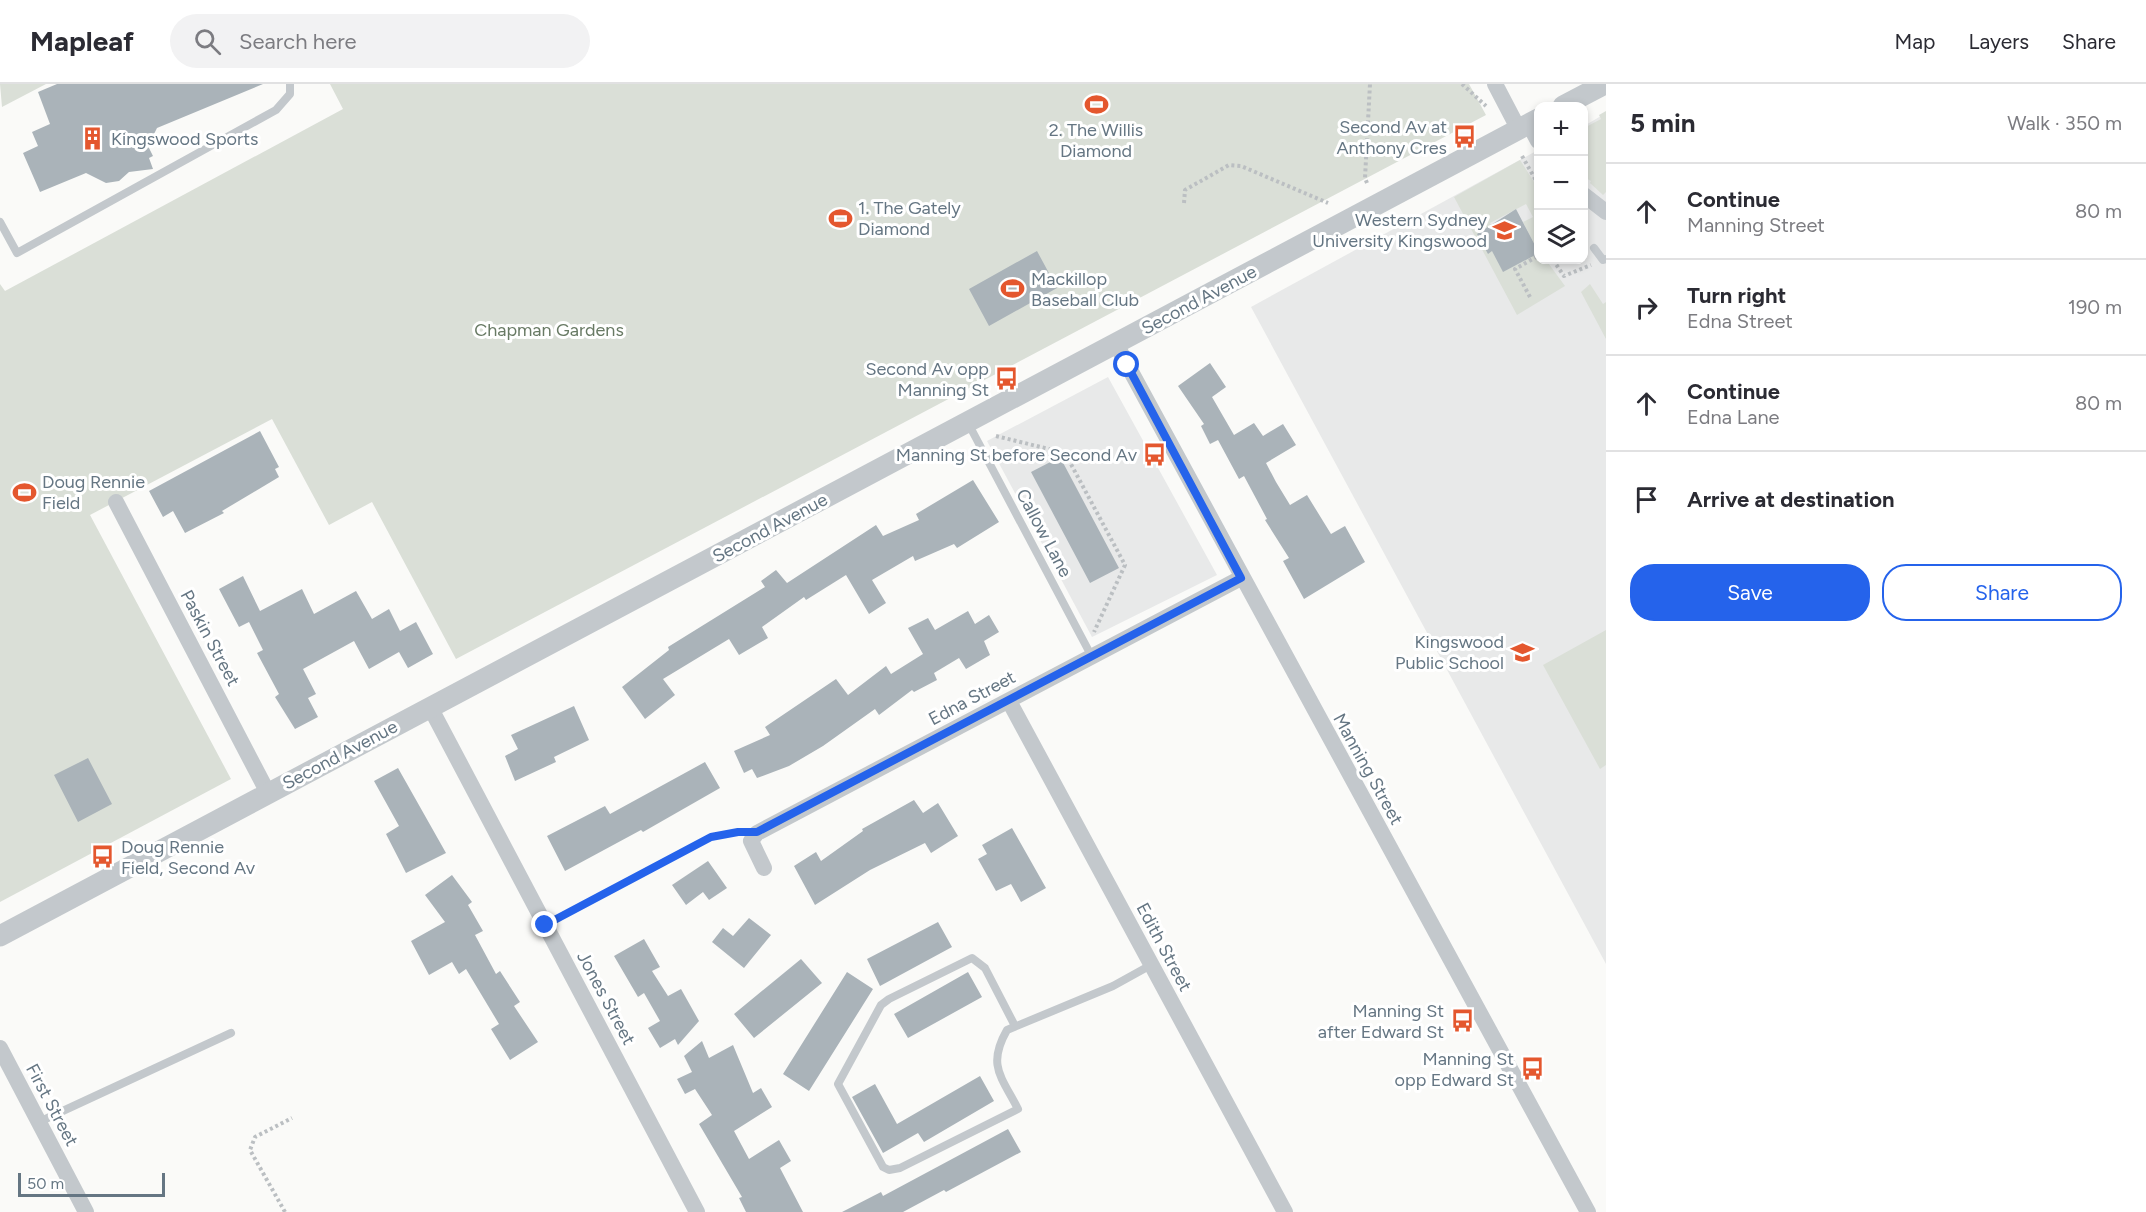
<!DOCTYPE html>
<html lang="en">
<head>
<meta charset="utf-8">
<style>
  :root { --surface:#fff; --page:#f2f2f3; --text:#2b2b33; --muted:#7c7c81; --line:#e1e1e2; --accent:#2563eb }
  body { margin:0; font-family:Figtree,sans-serif; background:var(--page); color:var(--text) }
  .controls { position:absolute; right:18px; top:18px; display:grid; overflow:hidden; border-radius:12px; box-shadow:0 3px 9px #0003 }
  .controls button { width:54px; height:54px; display:grid; place-items:center; padding:0; border:0; border-bottom:2px solid var(--line); background:var(--surface); color:var(--text); font:30px sans-serif }
  .scale { position:absolute; left:18px; bottom:15px; width:147px; box-sizing:border-box; padding-left:6px; border:3px solid #657683; border-top:0; font-size:16px; line-height:21px; white-space:nowrap; color:#657683; -webkit-text-stroke:4px #fff; paint-order:stroke }
  .stop { position:absolute; width:18px; height:18px; margin:-14px; border:4px solid #2563eb; border-radius:50%; background:#fff }
  .stop.end { background:#2563eb; border-color:#fff; box-shadow:0 2px 6px #0008 }
  .list { margin:0; padding:0; list-style:none }
  h2 { display:flex; justify-content:space-between; align-items:center; height:78px; margin:0; padding:0 24px; font-size:26px }
  h2 small { font-size:20px; font-weight:400; color:var(--muted) }
  .list li { display:grid; grid-template-columns:39px 1fr auto; gap:18px; align-items:center; box-sizing:border-box; height:96px; padding:0 24px; border-top:2px solid var(--line) }
  .list b { display:block; font-size:22px; white-space:nowrap }
  .list p { margin:0; font-size:20px; white-space:nowrap; color:var(--muted) }
  .list em { font-size:20px; font-style:normal; color:var(--muted) }
  .actions { display:flex; gap:12px; padding:18px 24px }
  .actions a { flex:1; padding:14px 0; border:2px solid var(--accent); border-radius:24px; text-align:center; font-size:21px; color:var(--accent) }
  .actions .main { background:var(--accent); color:#fff }
  .icon { flex:none; width:33px; height:33px; fill:none; stroke:currentColor; stroke-width:2; stroke-linecap:round; stroke-linejoin:round }
  .map { position:relative; flex:none; width:1606px; height:1128px; overflow:hidden }
  header { display:flex; align-items:center; gap:36px; box-sizing:border-box; height:84px; padding:0 30px; background:var(--surface); border-bottom:2px solid var(--line) }
  header strong { font-size:28px }
  nav { display:flex; gap:33px; margin-inline-start:auto; font-size:21px }
  .search { width:420px; height:54px; background:var(--page); display:flex; align-items:center; gap:15px; box-sizing:border-box; padding:0 21px; border-radius:33px; color:var(--muted); font-size:22px }
  main { display:flex }
  aside { flex:1; background:var(--surface) }
  .map>svg:first-child { display:block }
</style>
</head>
<body>
<header>
<strong>Mapleaf</strong>
<div class="search"><svg class="icon" aria-label="search" viewBox="0 0 24 24"><circle cx="10" cy="10" r="6"/><path d="M15 15l6 6"/></svg>Search here</div>
<nav><a>Map</a><a>Layers</a><a>Share</a></nav>
</header>
<main>
<div class="map">
<svg width="1606" height="1128" viewBox="0 0 1606 1128">
  <rect width="100%" height="100%" fill="#fafaf8"/>
  <path fill="#e8e9e9" d="M1606,29v851l-355,-657 287,-157v110h46v-134z
    M1108,293l109,198 -125,62 -105,-196z"/>
  <path fill="#dadfd7" d="M0,0h46l-44,23z
    M330,0h1139l17,31 -1030,544 -84,-157 -43,23 -57,-106 -182,96 141,264 -231,123v-618l5,7 338,-182z
    M1606,27v81l-3,3 -13,-12 1,-2 -7,-4v-49l17,-9 -2,-4z
    M1520,76l18,28v64l-15,-30 10,-5 -7,-13 -36,19 18,33 -10,6 5,9 35,-18v7h8l19,26 -48,29 -63,-118z
    M1590,200l13,20 3,-2v37l-25,-47z
    M1606,546v135l-6,4 -57,-104z"/>
  <path fill="#aab3b9" d="M57,0h206l-106,44 -9,18 5,10 -4,2 4,11 -24,3 -10,9 -13,2 -20,-10 -46,19 -17,-39 15,-7 -6,-14 18,-8 -12,-32z
    M1516,125l23,44 -36,19 -11,-21 -4,3 -11,-20z
    M1037,167l20,37 -68,38 -20,-37z
    M1210,279l16,24 -14,10 22,38 20,-12 9,13 20,-12 13,21 -30,18 10,19 14,23 17,-10 24,39 14,-8 20,36 -61,37 -21,-38 6,-3 -24,-38 2,-1 -23,-43 -5,3 -21,-39 -8,4 -9,-18 3,-2 -26,-38z
    M260,347l19,36 -4,2 4,8 -57,34 2,2 -39,20 -12,-22 -10,6 -14,-26z
    M1060,373l59,111 -29,15 -59,-111z
    M973,396l26,42 -42,26 -3,-4 -39,17 -2,-5 -41,24 14,23 -17,11 -23,-39 -40,25 -2,-3 -42,30 6,11 -29,17 -10,-16 -66,40 12,16 -30,24 -23,-32 47,-37 -1,-3 97,-60 -4,-6 15,-11 11,13 89,-58 7,11 36,-16 -3,-6z
    M243,492l17,35 42,-22 12,25 42,-23 16,28 17,-10 11,22 16,-9 17,32 -25,14 -9,-16 -30,17 -15,-28 -51,28 13,25 -8,4 10,19 -23,12 -20,-32 4,-3 -22,-41 6,-3 -14,-28 -10,5 -20,-38z
    M968,527l7,13 14,-9 10,17 -15,9 6,14 -24,14 -7,-11 -25,15 3,7 -23,12 -2,-2 -33,25 -4,-6 -52,37 -34,20 -32,12 -5,-9 -8,4 -10,-22 36,-16 -5,-8 71,-48 12,16 38,-29 5,8 32,-20 -15,-26 20,-10 7,12z
    M574,622l15,34 -35,17 2,5 -41,19 -10,-25 13,-7 -7,-14z
    M88,674l24,46 -34,18 -24,-47z
    M705,678l15,26 -77,44 -2,-2 -76,41 -18,-35 58,-30 5,8z
    M398,684l48,85 -40,20 -20,-39 13,-8 -25,-45z
    M914,716l9,13 15,-10 20,33 -27,17 -6,-10 -55,27 -55,35 -21,-39 22,-14 5,9 42,-30 -1,-2z
    M1012,744l34,60 -25,14 -10,-18 -15,7 -18,-32 9,-5 -5,-9z
    M708,777l19,27 -18,12 -6,-8 -17,13 -14,-20z
    M452,791l20,27 -4,3 15,26 -8,4 21,39 4,-3 20,31 -6,4 24,36 -28,18 -19,-31 8,-5 -33,-55 -7,5 -7,-12 -23,13 -18,-34 34,-19 -20,-27z
    M749,834l22,17 -27,33 -32,-26 11,-14 10,8z
    M938,838l14,25 -72,39 -13,-27z
    M644,855l16,28 -8,4 16,25 13,-7 18,32 -21,24 -3,-6 -15,9 -12,-20 12,-7 -16,-28 -6,4 -24,-41z
    M801,875l21,24 -68,55 -20,-24z
    M847,888l26,17 -64,102 -26,-17z
    M968,888l14,25 -74,41 -14,-24z
    M702,957l7,17 24,-13 20,48 8,-5 11,19 -38,24 15,28 30,-19 12,21 -11,7 23,44h-57l-7,-14 3,-1 -43,-73 13,-9 -17,-26 -10,5 -8,-15 15,-7 -8,-16z
    M980,992l14,25 -70,41 -6,-9 -35,20 -31,-56 23,-13 22,40z
    M1008,1045l13,23 -75,40 -2,-2 -41,22h-61l39,-20 2,4z"/>
  <g fill="none" stroke-linecap="round" stroke-linejoin="round">
    <path stroke="#bbbfc2" stroke-width="4" stroke-dasharray="3 3" stroke-linecap="butt" d="M1462,0l24,22
      M1522,72l16,28
      M1367,99l-2,-5 5,-94
      M1184,119l1,-13 44,-25 12,1 87,37
      M1553,176l11,16 27,-11
      M1530,213l-15,-28 23,-13
      M996,352l69,17 60,112 -31,67
      M559,834l152,-81 27,-5
      M285,1128l-35,-62 5,-13 37,-19"/>
    <path stroke="#c3c8cc" stroke-width="8" d="M0,138l17,31 259,-143 14,-16v-10
      M1594,164l9,12 3,-1
      M968,339l124,234
      M1015,942l-30,-58 -13,-10 -83,41 -8,6 -43,79 45,83 6,3 11,-2 118,-59c-17,-33 -31,-44 -11,-79l106,-44 38,-21
      M39,1038l192,-89"/>
    <path stroke="#c3c8cc" stroke-width="16" d="M1495,0l24,46
      M1529,40l9,17
      M1584,111l22,17
      M1116,260l472,868
      M116,418l152,291
      M1009,617l276,511
      M430,623l267,505
      M764,784l-13,-27 6,-8 484,-255
      M0,964l86,164"/>
    <path stroke="#c3c8cc" stroke-width="21" d="M1563,22l42,-22
      M0,852l1538,-817"/>
  </g>
  <g fill="none" stroke-linecap="round" stroke-linejoin="round">
    <path stroke="#2563eb" stroke-width="8" d="M545,841l166,-88 27,-5h19l484,-254 -114,-213"/>
  </g>
  <defs>
    <symbol id="stadium-bare" viewBox="-9 -9 18 18"><path d="M0-5a6.5 5 0 1 0 0 10a6.5 5 0 1 0 0-10ZM-3.5-1.8h7v3.6h-7Z" fill="#e4572e" stroke="#fff" stroke-width="2.5" paint-order="stroke"/></symbol>
    <symbol id="bus-bare" viewBox="-9 -9 18 18"><path d="M-5-6H5V4H4V6H2V4H-2V6H-4V4H-5ZM-3.5-4V0h7V-4ZM-3.5 1.2v1.5H-2V1.2ZM2 1.2v1.5H3.5V1.2Z" fill="#e4572e" stroke="#fff" stroke-width="2.5" paint-order="stroke"/></symbol>
    <symbol id="building-bare" viewBox="-9 -9 18 18"><path d="M-4-6H4V6H1V3H-1V6H-4ZM-2.5-4.3h1.7v1.8h-1.7ZM.8-4.3h1.7v1.8H.8ZM-2.5-1h1.7V.8h-1.7ZM.8-1h1.7V.8H.8Z" fill="#e4572e" stroke="#fff" stroke-width="2.5" paint-order="stroke"/></symbol>
    <symbol id="university-bare" viewBox="-9 -9 18 18"><path d="M0-5L7-2L0 1L-7-2ZM-4 1L0 2.5L4 1V4Q0 6-4 4Z" fill="#e4572e" stroke="#fff" stroke-width="2.5" paint-order="stroke"/></symbol>
    <symbol id="school-bare" viewBox="-9 -9 18 18"><path d="M0-5L7-2L0 1L-7-2ZM-4 1L0 2.5L4 1V4Q0 6-4 4Z" fill="#e4572e" stroke="#fff" stroke-width="2.5" paint-order="stroke"/></symbol>
  </defs>
  <g fill-rule="evenodd">
    <use href="#stadium-bare" x="1080" y="4" width="33" height="33"/>
    <use href="#bus-bare" x="1448" y="36" width="33" height="33"/>
    <use href="#building-bare" x="76" y="38" width="33" height="33"/>
    <use href="#stadium-bare" x="824" y="118" width="33" height="33"/>
    <use href="#university-bare" x="1488" y="130" width="33" height="33"/>
    <use href="#stadium-bare" x="996" y="188" width="33" height="33"/>
    <use href="#bus-bare" x="990" y="278" width="33" height="33"/>
    <use href="#bus-bare" x="1138" y="354" width="33" height="33"/>
    <use href="#stadium-bare" x="8" y="392" width="33" height="33"/>
    <use href="#school-bare" x="1506" y="552" width="33" height="33"/>
    <use href="#bus-bare" x="86" y="756" width="33" height="33"/>
    <use href="#bus-bare" x="1446" y="920" width="33" height="33"/>
    <use href="#bus-bare" x="1516" y="968" width="33" height="33"/>
  </g>
  <g text-anchor="middle" dominant-baseline="central" stroke-width="6" stroke-linejoin="round" paint-order="stroke">
    <g font-size="18" fill="#657683" stroke="#fff" text-anchor="end">
      <text x="1447" y="43">Second Av at<tspan x="1447" dy="21">Anthony Cres</tspan></text>
      <text x="1096" y="46" text-anchor="middle">2. The Willis<tspan x="1096" dy="21">Diamond</tspan></text>
      <text x="111" y="55" text-anchor="start">Kingswood Sports</text>
      <text x="858" y="124" text-anchor="start">1. The Gately<tspan x="858" dy="21">Diamond</tspan></text>
      <text x="1487" y="136">Western Sydney<tspan x="1487" dy="21">University Kingswood</tspan></text>
      <text x="1031" y="195" text-anchor="start">Mackillop<tspan x="1031" dy="21">Baseball Club</tspan></text>
      <text x="989" y="285">Second Av opp<tspan x="989" dy="21">Manning St</tspan></text>
      <text x="1137" y="371">Manning St before Second Av</text>
      <text x="42" y="398" text-anchor="start">Doug Rennie<tspan x="42" dy="21">Field</tspan></text>
      <text x="1504" y="558">Kingswood<tspan x="1504" dy="21">Public School</tspan></text>
      <text x="121" y="763" text-anchor="start">Doug Rennie<tspan x="121" dy="21">Field, Second Av</tspan></text>
      <text x="1444" y="927">Manning St<tspan x="1444" dy="21">after Edward St</tspan></text>
      <text x="1514" y="975">Manning St<tspan x="1514" dy="21">opp Edward St</tspan></text>
    </g>
    <g font-size="18" fill="#657683" stroke="#fff">
      <text transform="translate(1199 216) rotate(-28)">Second Avenue</text>
      <text transform="translate(770 444) rotate(-28)">Second Avenue</text>
      <text transform="translate(1044 449) rotate(62)">Callow Lane</text>
      <text transform="translate(210 554) rotate(62)">Paskin Street</text>
      <text transform="translate(972 614) rotate(-28)">Edna Street</text>
      <text transform="translate(340 671) rotate(-28)">Second Avenue</text>
      <text transform="translate(1368 685) rotate(61)">Manning Street</text>
      <text transform="translate(1164 863) rotate(62)">Edith Street</text>
      <text transform="translate(606 914) rotate(62)">Jones Street</text>
      <text transform="translate(52 1021) rotate(62)">First Street</text>
    </g>
    <g font-size="18" fill="#687a64" stroke="#fff">
      <text x="549" y="246">Chapman Gardens</text>
    </g>
  </g>
</svg>
<div class="controls">
<button>+</button>
<button>−</button>
<button><svg class="icon" aria-label="layers" viewBox="0 0 24 24"><path d="M12 4l9 5-9 5-9-5zM3 14l9 5 9-5"/></svg></button>
</div>
<div class="scale">50 m</div>
<div class="stop" style="left:1127px;top:281px"></div>
<div class="stop end" style="left:545px;top:841px"></div>
</div>
<aside>
<h2>5 min<small>Walk · 350 m</small></h2>
<ul class="list">
<li><svg class="icon" aria-label="ahead" viewBox="0 0 24 24"><path d="M12 20V5M6 11l6-6 6 6"/></svg><div><b>Continue</b><p>Manning Street</p></div><em>80 m</em></li>
<li><svg class="icon" aria-label="right" viewBox="0 0 24 24"><path d="M7 20v-9h11M14 6l5 5-5 5"/></svg><div><b>Turn right</b><p>Edna Street</p></div><em>190 m</em></li>
<li><svg class="icon" aria-label="ahead" viewBox="0 0 24 24"><path d="M12 20V5M6 11l6-6 6 6"/></svg><div><b>Continue</b><p>Edna Lane</p></div><em>80 m</em></li>
<li><svg class="icon" aria-label="arrive" viewBox="0 0 24 24"><path d="M6 21V4h12l-3 4 3 4H6"/></svg><div><b>Arrive at destination</b></div></li>
</ul>
<div class="actions"><a class="main">Save</a><a>Share</a></div>
</aside>
</main>
</body>
</html>
